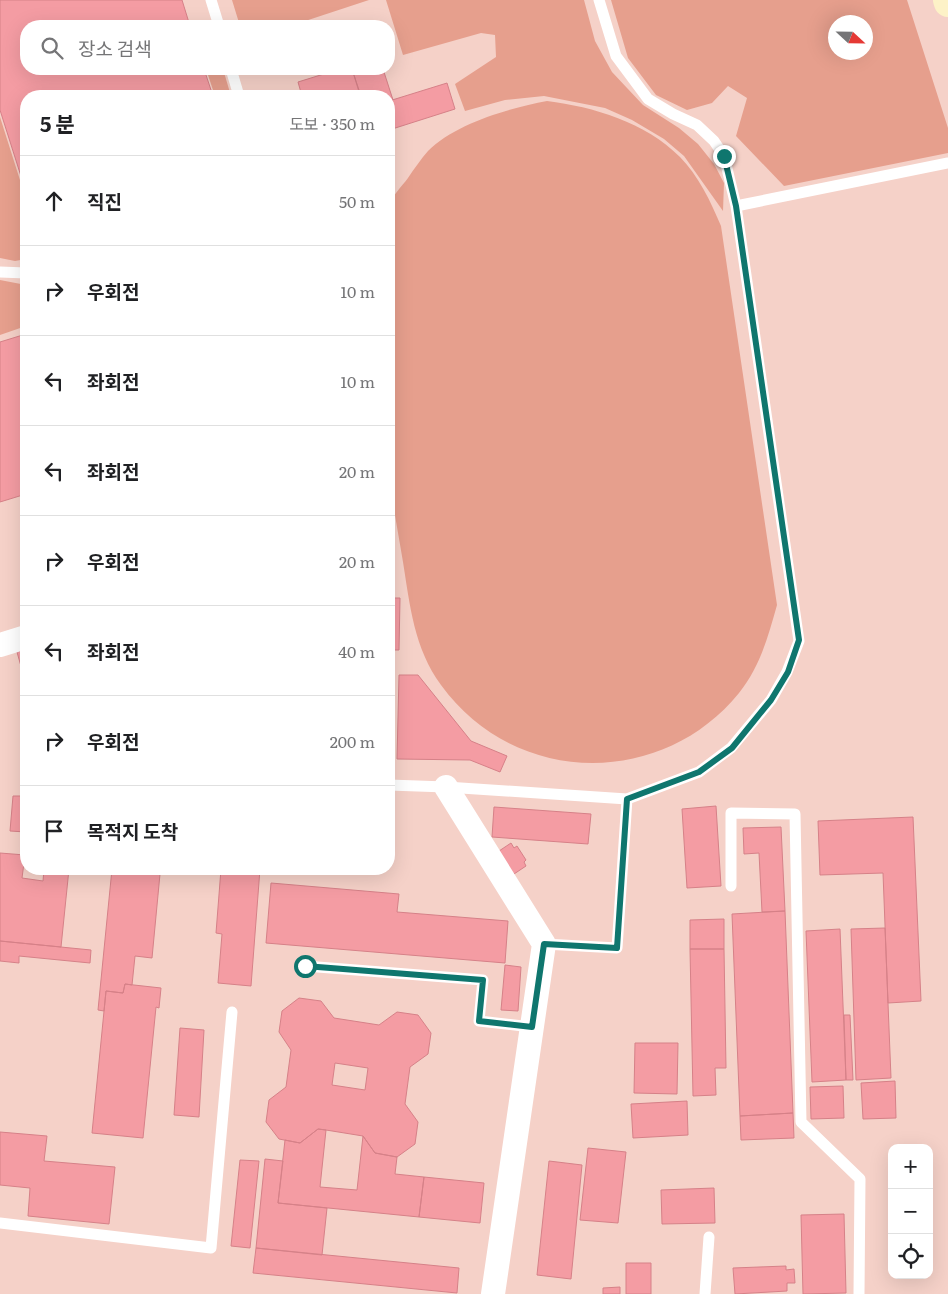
<!DOCTYPE html>
<html lang="ko">
<head>
<meta charset="utf-8">
<style>
  :root { --surface:#fff; --page:#f2f2f2; --text:#202124; --muted:#757577; --line:#e0e0e0 }
  body { margin:0; font-family:Literata,"Noto Sans KR",serif; background:var(--page); color:var(--text) }
  .controls { position:absolute; right:15px; bottom:15px; display:grid; overflow:hidden; border-radius:10px; box-shadow:0 5px 20px #0002 }
  .controls button { width:45px; height:45px; display:grid; place-items:center; padding:0; border:0; border-bottom:1px solid var(--line); background:var(--surface); color:var(--text); font:25px sans-serif }
  .compass { position:absolute; left:828px; top:15px; width:45px; height:45px; border-radius:50%; background:var(--surface); box-shadow:0 5px 20px #0002; rotate:112deg }
  .stop { position:absolute; width:15px; height:15px; margin:-11px; border:4px solid #0f766e; border-radius:50%; background:#fff }
  .stop.end { background:#0f766e; border-color:#fff; box-shadow:0 1px 5px #0008 }
  .list { margin:0; padding:0; list-style:none }
  h2 { display:flex; justify-content:space-between; align-items:center; height:65px; margin:0; padding:0 20px; font-size:21px }
  h2 small { font-size:16px; font-weight:400; color:var(--muted) }
  .list li { display:grid; grid-template-columns:32px 1fr auto; gap:15px; align-items:center; box-sizing:border-box; height:90px; padding:0 20px; border-top:1px solid var(--line) }
  .list b { display:block; font-size:19px; white-space:nowrap }
  .list em { font-size:16px; font-style:normal; color:var(--muted) }
  .icon { flex:none; width:28px; height:28px; fill:none; stroke:currentColor; stroke-width:2; stroke-linecap:round; stroke-linejoin:round }
  .map { position:relative; flex:none; width:948px; height:1294px; overflow:hidden }
  .search { position:absolute; background:var(--surface); box-shadow:0 5px 20px #0002; left:20px; top:20px; width:375px; height:55px; display:flex; align-items:center; gap:12px; box-sizing:border-box; padding:0 18px; border-radius:20px; color:var(--muted); font-size:19px }
  .panel { position:absolute; background:var(--surface); box-shadow:0 5px 20px #0002; left:20px; top:90px; width:375px; height:785px; border-radius:20px }
  .map>svg:first-child { display:block }
</style>
</head>
<body>
<div class="map">
<svg width="948" height="1294" viewBox="0 0 948 1294">
  <rect width="100%" height="100%" fill="#f5d1c8"/>
  <path fill="#e69f8d" fill-rule="evenodd" d="M232,0h137l-79,26h-50z
    M386,0h198l11,41 17,31 31,33 36,23 19,16 16,20 10,19 -1,28 -39,-55 -20,-17 -32,-19 -27,-12 -61,-12 -39,4 -40,11 -10,-27 41,-27 -1,-22 -14,-2 -78,22z
    M611,0h296l41,128v25l-164,33 -48,-50 11,-38 -19,-12 -16,17 -25,7 -31,-15 -28,-37zM836,22h30v30h-30z
    M206,69h17l8,27h-16z
    M547,101c47,6 98,21 133,56 18,18 31,45 41,69l56,379c-9,32 -17,62 -38,88 -78,96 -225,93 -298,-8 -27,-37 -31,-79 -38,-123 -5,-31 -12,-64 -14,-95 -1,-19 0,-38 0,-57 0,-38 0,-76 0,-113 0,-21 0,-42 0,-63 0,-8 -2,-20 0,-28 2,-9 13,-20 19,-28 6,-9 13,-19 20,-27 28,-28 82,-43 119,-50z
    M0,117l26,82v60l-11,2 -15,-3z
    M0,280l26,5v41l-26,9z"/>
  <path fill="#f49ca3" stroke="#d68188" fill-rule="evenodd" d="M0,0h182l8,26h-164v43h178l9,27h-187v96l-26,-82z
    M340,69h12l9,27h-59l-4,-14z
    M352,69h31l10,31 -4,1v-5h-22l-1,-3 -6,2z
    M447,83l8,26 -66,21v-29z
    M26,334v160l-26,8v-160z
    M389,598h11l-1,52h-10z
    M26,650v26l-2,1 -7,-25z
    M399,675h19l53,66 36,15 -7,16 -30,-12 -73,-1z
    M13,796h13v36l-16,-1z
    M716,806l5,80 -34,2 -5,-79z
    M494,807l97,7 -3,30 -96,-7z
    M389,812h4l-1,33h-3z
    M913,817l8,184 -33,2 -5,-130 -63,2 -2,-54z
    M781,827l4,84 -23,1 -3,-59 -15,1 -1,-26z
    M511,843l3,5 3,-2 9,14 -2,2 2,4 -18,12 -15,-23z
    M0,853l25,2 -3,23 21,3 1,-12h25l-8,78 -61,-6z
    M112,869l48,5 -8,84 -17,-2 -3,29 -7,-1 -2,9 -17,-2 -2,20 -6,-1z
    M218,869h42l-9,117 -33,-3 4,-49 -6,-1 5,-64z
    M271,883l128,11 -2,18 111,9 -3,42 -239,-20z
    M785,911l8,202 -53,3 -8,-202z
    M724,919v30h-34v-29z
    M885,928l6,150 -35,2 -5,-151z
    M840,929l6,151 -34,2 -6,-151z
    M0,941l91,9 -1,13 -71,-7v7l-19,-2z
    M690,949h34l2,119h-11l1,27 -23,1z
    M505,965l16,2 -3,44 -17,-1z
    M125,984l36,4 -2,20 -3,-1 -13,131 -51,-5 14,-142 17,2z
    M299,998l22,3 13,17 45,7 18,-13 21,3 13,18 -3,21 -18,13 -5,37 13,18 -3,22 -18,13 -22,-4 -12,-17 -37,-6 -8,-1 -18,14 -21,-4 -13,-17 3,-22 17,-13 5,-37 -12,-18 3,-21zM335,1063l33,5 -3,22 -33,-5z
    M844,1015h6l3,65h-7z
    M180,1028l24,2 -5,87 -25,-2z
    M635,1043h43l-1,51 -43,-1z
    M895,1081l1,37 -33,1 -2,-36z
    M843,1086l1,32 -33,1 -1,-32z
    M687,1101l1,34 -55,3 -2,-34z
    M793,1113l1,25 -53,2 -1,-24z
    M318,1129l8,1 -6,57 37,3 6,-54 12,17 22,4 -2,17 29,3 -5,40 -141,-14 7,-63 15,3z
    M0,1132l47,4 -3,25 71,6 -6,57 -81,-8 2,-28 -30,-3z
    M588,1148l38,4 -8,71 -38,-3z
    M265,1159l18,2 -5,42 49,5 -5,47 -66,-7z
    M240,1160l19,1 -9,87 -19,-2z
    M549,1161l33,4 -11,114 -34,-4z
    M424,1177l60,6 -4,40 -61,-6z
    M714,1188l1,35 -53,1 -1,-34z
    M844,1214l2,79 -43,1 -2,-79z
    M256,1248l203,20 -2,25 -204,-20z
    M626,1263h25v31h-25z
    M786,1266v4l8,-1 1,14h-8v8l-52,3 -2,-26z
    M620,1287v7h-17v-6z"/>
  <g fill="none" stroke-linecap="round" stroke-linejoin="round">
    <path stroke="#fff" stroke-width="11" d="M211,0l8,26
      M231,69l8,27
      M736,206l212,-43
      M0,272l26,1
      M389,785l57,2 181,12 72,-27 32,-24 40,-48 16,-28 12,-31 -63,-435 -12,-50 -10,-15 -17,-16 -24,-11 -25,-15 -32,-43 -17,-56
      M731,886v-73l64,1 6,308 59,57 -1,115
      M544,944l73,4 10,-149
      M305,966l178,14 -4,41 53,6
      M0,1223l211,25 21,-236
      M705,1294l4,-57"/>
    <path stroke="#fff" stroke-width="24" d="M0,645l26,-8
      M446,787l98,157 -51,350"/>
    <path stroke="#fdf2c7" stroke-width="28" d="M947,0l1,3"/>
  </g>
  <g fill="none" stroke-linecap="round" stroke-linejoin="round">
    <path stroke="#0f766e" stroke-width="6" d="M305,966l178,14 -4,41 53,6 12,-83 73,4 10,-149 72,-27 33,-24 39,-48 17,-28 11,-32 -63,-434 -12,-50"/>
  </g>
</svg>
<div class="controls">
<button>+</button>
<button>−</button>
<button><svg class="icon" aria-label="locate" viewBox="0 0 24 24"><circle cx="12" cy="12" r="6"/><path d="M12 2v4M12 18v4M2 12h4M18 12h4"/></svg></button>
</div>
<svg class="compass" viewBox="-18 -18 36 36"><path d="M0-13l5 13h-10z" fill="#e53935"/><path d="M0 13l5-13h-10z" fill="#757577"/></svg>
<div class="stop" style="left:305px;top:966px"></div>
<div class="stop end" style="left:724px;top:156px"></div>
<div class="search"><svg class="icon" aria-label="search" viewBox="0 0 24 24"><circle cx="10" cy="10" r="6"/><path d="M15 15l6 6"/></svg>장소 검색</div>
<section class="panel">
<h2>5 분<small>도보 · 350 m</small></h2>
<ul class="list">
<li><svg class="icon" aria-label="ahead" viewBox="0 0 24 24"><path d="M12 20V5M6 11l6-6 6 6"/></svg><div><b>직진</b></div><em>50 m</em></li>
<li><svg class="icon" aria-label="right" viewBox="0 0 24 24"><path d="M7 20v-9h11M14 6l5 5-5 5"/></svg><div><b>우회전</b></div><em>10 m</em></li>
<li><svg class="icon" aria-label="left" viewBox="0 0 24 24"><path d="M17 20v-9H6M10 6l-5 5 5 5"/></svg><div><b>좌회전</b></div><em>10 m</em></li>
<li><svg class="icon" aria-label="left" viewBox="0 0 24 24"><path d="M17 20v-9H6M10 6l-5 5 5 5"/></svg><div><b>좌회전</b></div><em>20 m</em></li>
<li><svg class="icon" aria-label="right" viewBox="0 0 24 24"><path d="M7 20v-9h11M14 6l5 5-5 5"/></svg><div><b>우회전</b></div><em>20 m</em></li>
<li><svg class="icon" aria-label="left" viewBox="0 0 24 24"><path d="M17 20v-9H6M10 6l-5 5 5 5"/></svg><div><b>좌회전</b></div><em>40 m</em></li>
<li><svg class="icon" aria-label="right" viewBox="0 0 24 24"><path d="M7 20v-9h11M14 6l5 5-5 5"/></svg><div><b>우회전</b></div><em>200 m</em></li>
<li><svg class="icon" aria-label="arrive" viewBox="0 0 24 24"><path d="M6 21V4h12l-3 4 3 4H6"/></svg><div><b>목적지 도착</b></div></li>
</ul>
</section>
</div>
</body>
</html>
